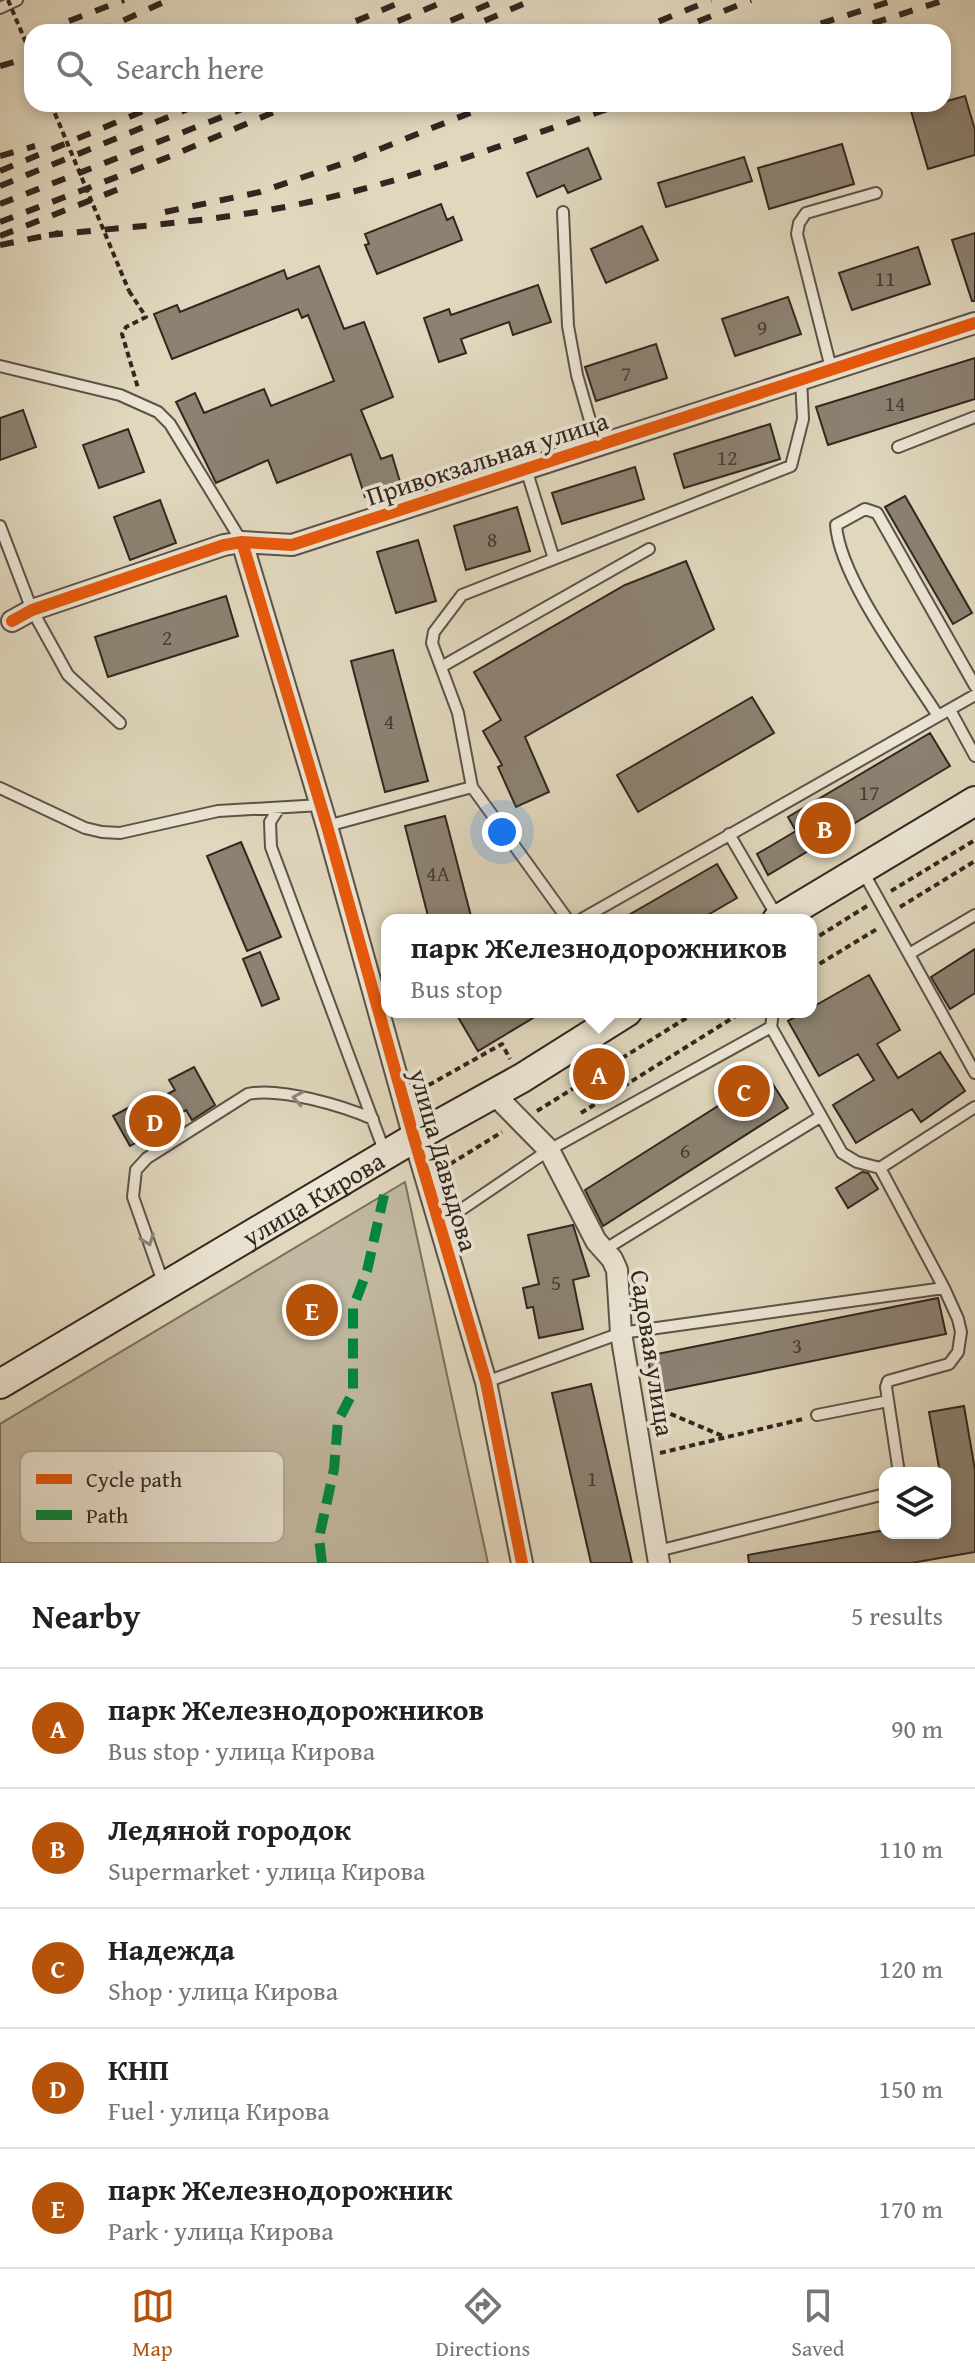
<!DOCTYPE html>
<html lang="en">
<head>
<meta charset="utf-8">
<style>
  :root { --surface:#fff; --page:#f6f6f6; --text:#222; --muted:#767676; --line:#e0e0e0; --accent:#b45309 }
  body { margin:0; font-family:"Gentium Book Plus",serif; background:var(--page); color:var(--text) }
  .controls { position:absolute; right:24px; bottom:24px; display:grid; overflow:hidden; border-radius:16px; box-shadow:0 4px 12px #0003 }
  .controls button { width:72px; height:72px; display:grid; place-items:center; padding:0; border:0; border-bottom:2px solid var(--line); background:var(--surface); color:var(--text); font:40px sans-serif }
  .you { position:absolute; left:502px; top:832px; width:28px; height:28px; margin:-20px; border:6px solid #fff; border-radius:50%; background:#1a73e8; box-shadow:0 0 0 12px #1a73e833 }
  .badge { display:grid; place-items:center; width:52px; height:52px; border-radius:50%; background:var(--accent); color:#fff; font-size:26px; font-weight:700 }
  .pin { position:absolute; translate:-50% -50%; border:4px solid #fff; box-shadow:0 2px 8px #0006 }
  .popup { position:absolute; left:381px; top:914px; width:436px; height:104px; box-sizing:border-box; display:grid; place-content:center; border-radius:16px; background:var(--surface); filter:drop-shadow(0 2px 6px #0005); font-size:26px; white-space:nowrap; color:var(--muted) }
  .popup b { font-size:30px; color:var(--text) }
  .popup::after { content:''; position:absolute; left:50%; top:100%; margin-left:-16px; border:16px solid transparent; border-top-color:var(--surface) }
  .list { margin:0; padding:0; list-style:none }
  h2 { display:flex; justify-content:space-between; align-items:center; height:104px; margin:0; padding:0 32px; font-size:34px }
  h2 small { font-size:26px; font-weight:400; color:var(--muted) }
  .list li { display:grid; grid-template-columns:52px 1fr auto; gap:24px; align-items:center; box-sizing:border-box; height:120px; padding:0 32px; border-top:2px solid var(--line) }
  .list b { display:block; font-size:30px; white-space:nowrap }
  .list p { margin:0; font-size:26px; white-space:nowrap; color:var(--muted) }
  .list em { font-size:26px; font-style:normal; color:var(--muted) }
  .icon { flex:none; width:44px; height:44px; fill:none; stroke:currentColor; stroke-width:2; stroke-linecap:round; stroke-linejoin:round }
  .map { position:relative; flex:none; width:975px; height:1563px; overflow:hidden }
  .search { position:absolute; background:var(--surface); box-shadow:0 4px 12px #0003; left:24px; right:24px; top:24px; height:88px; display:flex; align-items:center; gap:20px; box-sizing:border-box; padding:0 28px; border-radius:24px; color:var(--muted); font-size:30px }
  .sheet { height:704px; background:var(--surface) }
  nav { display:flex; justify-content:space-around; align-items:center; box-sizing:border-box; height:112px; border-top:2px solid var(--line); background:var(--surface); font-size:22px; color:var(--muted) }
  nav a { display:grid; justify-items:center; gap:4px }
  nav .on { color:var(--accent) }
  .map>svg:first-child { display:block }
</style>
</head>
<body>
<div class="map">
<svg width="975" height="1563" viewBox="0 0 975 1563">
  <rect width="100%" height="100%" fill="#e0d7bd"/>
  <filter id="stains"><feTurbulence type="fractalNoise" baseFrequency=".0025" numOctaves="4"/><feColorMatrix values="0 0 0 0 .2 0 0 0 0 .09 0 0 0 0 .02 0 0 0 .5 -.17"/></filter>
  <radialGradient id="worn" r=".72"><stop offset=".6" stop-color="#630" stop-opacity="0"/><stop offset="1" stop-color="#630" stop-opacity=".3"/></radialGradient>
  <path fill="#c2b9a2" stroke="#7a7061" stroke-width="2" d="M405,1182l83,381h-488v-139z"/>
  <path fill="#8c8272" stroke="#322620" stroke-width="2" d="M965,96l10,34v25l-47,14 -17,-58z
    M842,144l12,40 -85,25 -11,-41z
    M588,148l13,31 -33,14 -4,-8 -27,12 -10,-24z
    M744,157l8,24 -86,26 -8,-24z
    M441,204l6,16 6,-3 9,23 -85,34 -12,-29 4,-1 -4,-10z
    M642,226l16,34 -52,23 -15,-34z
    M975,233v68h-3l-20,-61z
    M918,247l12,37 -78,26 -13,-37z
    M319,266l25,63 20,-7 29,75 -32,13 20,49 11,-4 9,30 -36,12 -14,-43 -74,29 -9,-23 -52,23 -40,-81 19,-9 9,20 60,-24 7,17 63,-25 -26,-66 -6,3 -4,-9 -126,50 -18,-45 23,-9 3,7 104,-42 3,9z
    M538,285l13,37 -38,13 -4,-13 -48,17 5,14 -27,9 -15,-44 25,-9 2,6z
    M788,297l13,37 -66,22 -13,-37z
    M656,344l11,34 -71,23 -11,-34z
    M975,358v41l-147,46 -12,-38z
    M23,410l13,37 -36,13v-42z
    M770,424l10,35 -96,29 -10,-34z
    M128,429l16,43 -45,16 -16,-43z
    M635,467l9,32 -82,25 -10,-31z
    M905,496l67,117 -19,11 -68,-117z
    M160,500l16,43 -46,17 -16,-43z
    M517,507l13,44 -64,19 -12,-44z
    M418,540l18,61 -40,12 -19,-61z
    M686,561l28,68 -189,108 24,55 -33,15 -18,-40 4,-2 -19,-34 18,-11 -27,-48 151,-87z
    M226,596l12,40 -130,41 -13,-40z
    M393,650l35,131 -43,11 -34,-131z
    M752,697l22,36 -136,79 -21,-37z
    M930,733l20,33 -182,109 -11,-21 39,-23 -8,-14z
    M445,816l27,104h-43l-24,-94z
    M241,842l40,95 -34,14 -40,-95z
    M717,864l20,34 -38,22h-79z
    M975,949v44l-25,16 -19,-32z
    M260,952l19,47 -17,7 -19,-47z
    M869,975l31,55 -23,14 21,34 42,-26 25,39 -44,31 -9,-13 -56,34 -23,-38 41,-25 -16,-26 -39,22 -31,-55 16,-9h7v-4z
    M455,1012h88l-65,39z
    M194,1067l21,38 -23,15 -6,-10 -31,17 2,4 -27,15 -17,-30 28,-15 3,6 31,-17 -6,-10z
    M767,1075l21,33 -185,118 -18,-36z
    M862,1172l6,1 10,16 -30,19 -12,-20z
    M573,1225l16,51 -16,4 10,49 -44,9 -6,-31 -6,1 -4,-20 16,-4 -11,-49z
    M938,1298l8,36 -291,59 -8,-37z
    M591,1384l41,179h-41l-39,-170z
    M964,1406l11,64v82l-64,11h-162l-1,-8 137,-25v3h60v-14h3l-3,-46h-5l-11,-61z"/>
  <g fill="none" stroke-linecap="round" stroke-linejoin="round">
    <defs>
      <path id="lane" d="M0,8l17,-8
        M563,212l5,114 9,49 20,70
        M0,366l120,29 38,17 12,12 72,118
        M831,368l-34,-134 2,-11 7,-10 70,-20
        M898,447l77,-30
        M526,469l28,90
        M0,526l32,84 36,65 52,48
        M441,667l208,-118
        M950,710l25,46
        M938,716c-30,-48 -98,-137 -102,-191l29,-16 12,4 98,173
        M0,788l85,40 17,4 18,1 98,-22 103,-6
        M279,808l-9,14 1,25 114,306
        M327,826l145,-39
        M729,834l49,84
        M862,870l113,203
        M568,920l-96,-133 -14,-74 -26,-70 2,-11 28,-37 329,-129 12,-47 -2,-40
        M580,920l395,-225
        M909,954l66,-39
        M773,1012l-2,15 71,126 15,9 23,6 95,-61
        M880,1168l64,120 14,31 3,13 -3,20 -9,12 -61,17 -2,6 13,86
        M440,1224l109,-74 222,-123
        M604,1250l216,-133
        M164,1285l-31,-88 3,-27 11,-12 101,-64c32,-7 95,12 125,25
        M486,1382l135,-49 323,-45
        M817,1415l71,-14
        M658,1551l227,-57"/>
      <path id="street" d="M242,542l85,284 87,312 72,244 36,181
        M12,621l20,-11 192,-65 18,-3 50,3 683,-222
        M494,1094l55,56 47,91 16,18 5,11 4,63 38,230"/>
      <g id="secondary">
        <path d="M777,920l198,-119"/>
        <path id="s1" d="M0,1384l414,-246 108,-60 105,-66"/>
      </g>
    </defs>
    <use href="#lane" stroke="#5e5247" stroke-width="14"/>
    <use href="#street" stroke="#5e5247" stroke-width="24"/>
    <use href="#secondary" stroke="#322620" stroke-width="32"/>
    <path stroke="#322620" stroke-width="4" stroke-dasharray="6 4" stroke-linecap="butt" d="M129,291l17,26 -20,10 -4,7 16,54
      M891,891l84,-51
      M900,907l75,-46
      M811,941l56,-35
      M811,969l66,-40
      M420,1090l82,-46 8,15
      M537,1111l159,-99
      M581,1113l161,-101
      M442,1169l60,-37
      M652,1406l73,31
      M660,1453l143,-34"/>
    <use href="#lane" stroke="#ebe5d4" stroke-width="10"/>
    <use href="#street" stroke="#ebe5d4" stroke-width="20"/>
    <use href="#secondary" stroke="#ebe5d4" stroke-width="28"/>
    <path stroke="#322620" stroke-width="6" stroke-dasharray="14 14" stroke-linecap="butt" d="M69,21l55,-21
      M98,32l70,-32
      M330,32l76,-32
      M372,32l76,-32
      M425,32l73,-32
      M459,32l73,-32
      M633,32l78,-32
      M672,32l79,-32
      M794,32l101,-32
      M846,32l99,-32
      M0,66l32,-9
      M0,156l35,-10
      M0,171l160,-67
      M0,186l200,-82
      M0,204l255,-100
      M165,212l95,-20 90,-31 142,-57
      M0,222l171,-66 122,-52
      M49,235c87,-9 175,-14 260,-33 108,-23 210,-64 314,-98
      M0,236l119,-47
      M0,245l59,-12"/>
    <path stroke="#322620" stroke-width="4" stroke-dasharray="6 4" stroke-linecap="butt" d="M8,0l24,57
      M51,104l78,187"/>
    <path stroke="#00873e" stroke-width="10" stroke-dasharray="20 10" stroke-linecap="butt" d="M322,1563l-3,-25 15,-69 4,-48 15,-29v-84l14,-37 17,-76"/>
    <defs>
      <path id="cycleway" d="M242,542l85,284 87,312 72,244 36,181
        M12,621l20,-11 192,-65 18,-3 50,3 683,-222"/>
    </defs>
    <use href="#cycleway" stroke="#ebe5d4" stroke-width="17"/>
    <use href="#cycleway" stroke="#e8590c" stroke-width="12"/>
  </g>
  <defs><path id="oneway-chevron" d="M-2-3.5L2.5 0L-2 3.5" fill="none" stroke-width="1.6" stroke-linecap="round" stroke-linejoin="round" transform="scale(2)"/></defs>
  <g stroke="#8e867a">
    <use href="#oneway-chevron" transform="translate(298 1098) rotate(-170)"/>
    <use href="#oneway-chevron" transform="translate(148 1240) rotate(70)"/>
  </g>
  <g text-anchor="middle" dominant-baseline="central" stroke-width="7" stroke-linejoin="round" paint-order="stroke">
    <g font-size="22" fill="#483d34">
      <text x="885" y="278">11</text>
      <text x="762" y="327">9</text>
      <text x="626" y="373">7</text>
      <text x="895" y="403">14</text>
      <text x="727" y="457">12</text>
      <text x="492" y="539">8</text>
      <text x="167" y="637">2</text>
      <text x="389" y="721">4</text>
      <text x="869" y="792">17</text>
      <text x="438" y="873">4А</text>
      <text x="685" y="1150">6</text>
      <text x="556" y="1282">5</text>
      <text x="797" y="1345">3</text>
      <text x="592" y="1478">1</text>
    </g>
    <g font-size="26" fill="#322620" stroke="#ebe5d4">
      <text transform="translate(487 458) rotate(-18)">Привокзальная улица</text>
      <text transform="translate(444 1160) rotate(74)">улица Давыдова</text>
      <text stroke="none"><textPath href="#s1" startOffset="364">улица Кирова</textPath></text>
      <text transform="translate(653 1353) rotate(81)">Садовая улица</text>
    </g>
  </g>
  <rect x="20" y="1451" width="264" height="92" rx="12" fill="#ebe5d4" stroke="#b4ac9e" stroke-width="2"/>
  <rect x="36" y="1474" width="36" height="10" fill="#e8590c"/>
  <rect x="36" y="1510" width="36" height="10" fill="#00873e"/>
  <g font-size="22" fill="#322620">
    <text x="86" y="1487">Cycle path</text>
    <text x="86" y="1523">Path</text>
  </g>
  <rect width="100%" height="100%" filter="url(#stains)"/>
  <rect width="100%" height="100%" fill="url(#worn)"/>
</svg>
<div class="controls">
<button><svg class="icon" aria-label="layers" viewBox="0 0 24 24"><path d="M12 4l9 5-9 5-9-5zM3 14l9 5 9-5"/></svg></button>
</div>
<div class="you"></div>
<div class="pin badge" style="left:599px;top:1074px">A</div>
<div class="popup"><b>парк Железнодорожников</b>Bus stop</div>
<div class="pin badge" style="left:825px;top:828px">B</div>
<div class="pin badge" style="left:744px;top:1091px">C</div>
<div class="pin badge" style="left:155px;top:1121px">D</div>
<div class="pin badge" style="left:312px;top:1310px">E</div>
<div class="search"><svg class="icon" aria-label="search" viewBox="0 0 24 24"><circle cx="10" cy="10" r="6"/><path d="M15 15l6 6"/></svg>Search here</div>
</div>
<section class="sheet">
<h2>Nearby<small>5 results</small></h2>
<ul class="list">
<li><span class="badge">A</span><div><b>парк Железнодорожников</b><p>Bus stop · улица Кирова</p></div><em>90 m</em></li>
<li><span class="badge">B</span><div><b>Ледяной городок</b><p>Supermarket · улица Кирова</p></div><em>110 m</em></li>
<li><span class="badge">C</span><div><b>Надежда</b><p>Shop · улица Кирова</p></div><em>120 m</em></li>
<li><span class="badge">D</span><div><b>КНП</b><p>Fuel · улица Кирова</p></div><em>150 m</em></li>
<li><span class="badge">E</span><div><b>парк Железнодорожник</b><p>Park · улица Кирова</p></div><em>170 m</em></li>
</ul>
</section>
<nav>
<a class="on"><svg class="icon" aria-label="map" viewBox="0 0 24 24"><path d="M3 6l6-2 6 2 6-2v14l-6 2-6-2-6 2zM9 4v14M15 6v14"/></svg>Map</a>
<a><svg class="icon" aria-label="directions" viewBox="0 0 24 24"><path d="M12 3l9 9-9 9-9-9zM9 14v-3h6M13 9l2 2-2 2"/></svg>Directions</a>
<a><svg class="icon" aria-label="saved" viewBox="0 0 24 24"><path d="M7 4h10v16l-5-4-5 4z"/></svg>Saved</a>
</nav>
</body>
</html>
